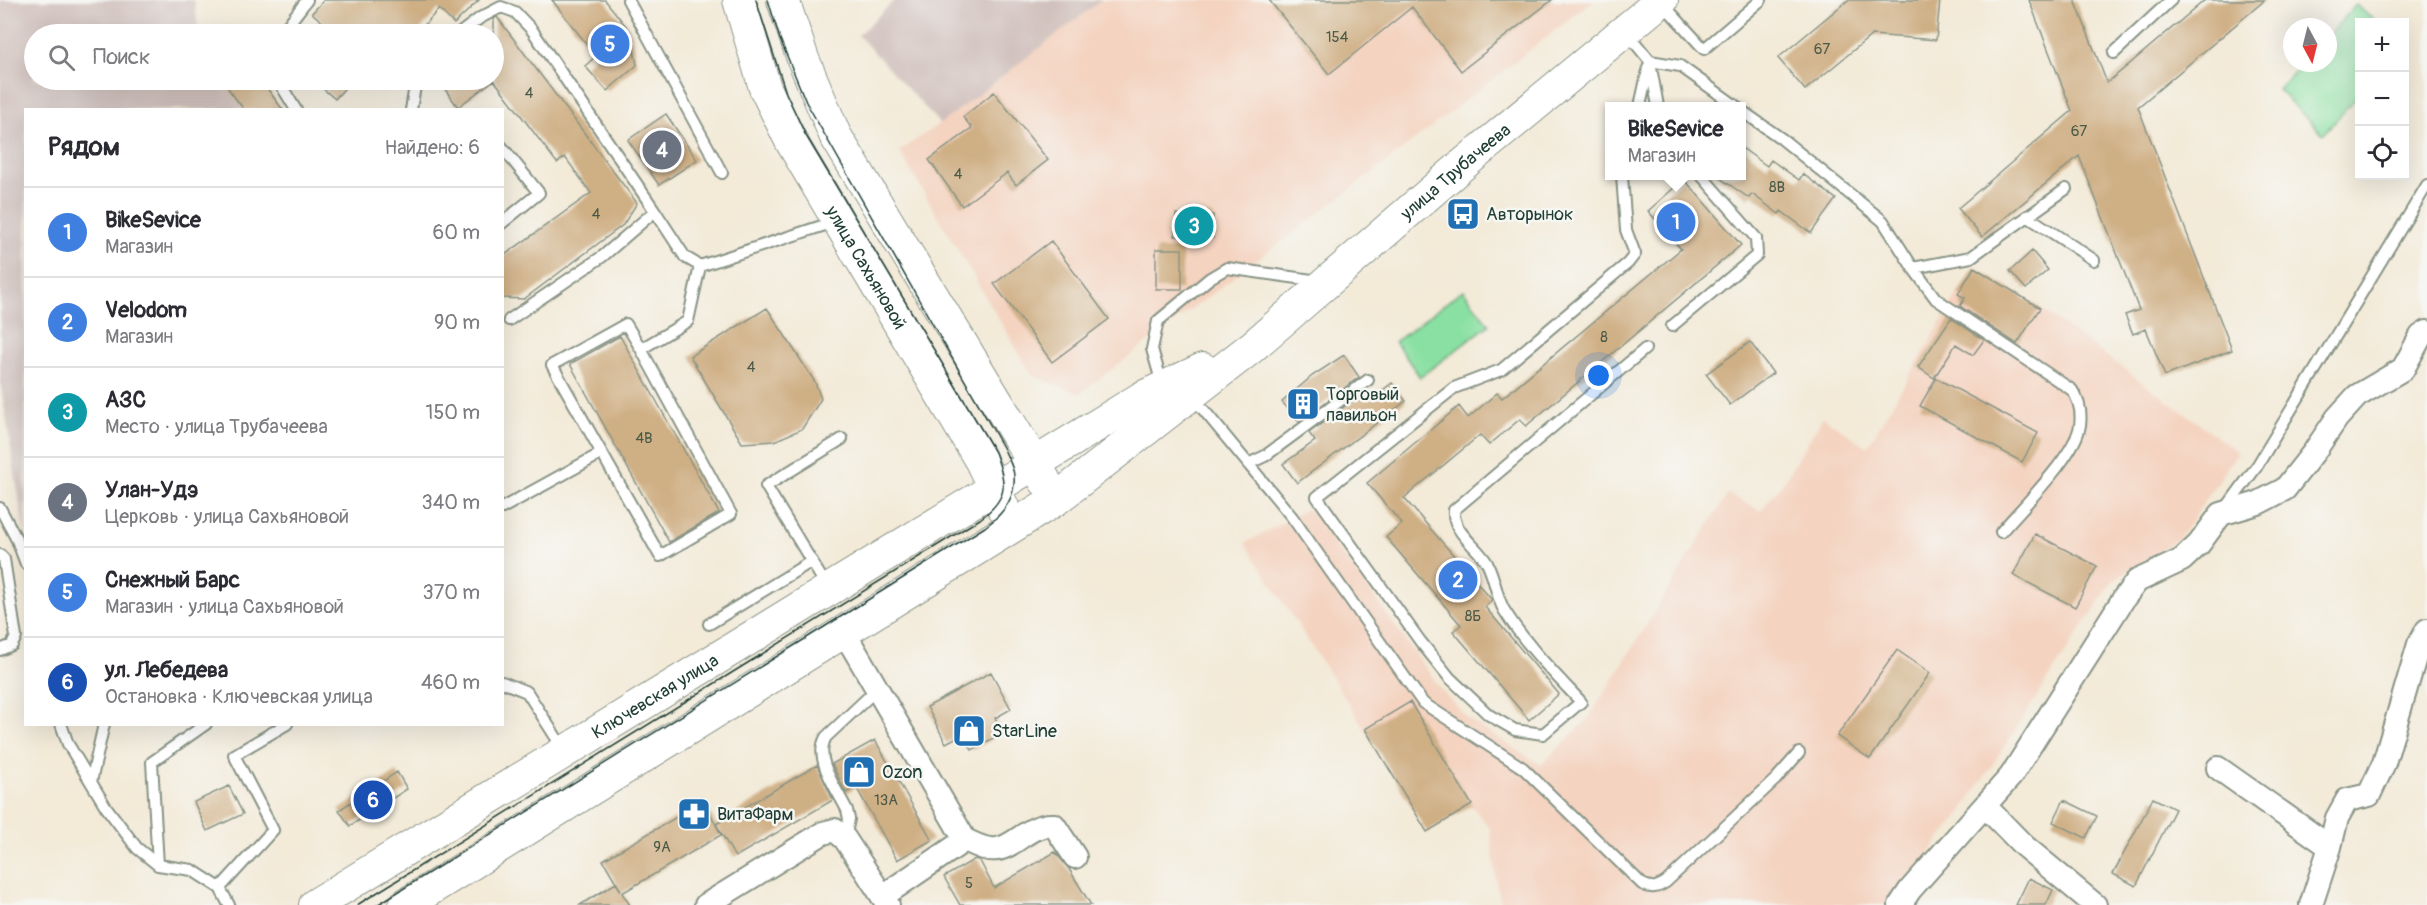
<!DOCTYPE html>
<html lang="ru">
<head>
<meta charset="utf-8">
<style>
  :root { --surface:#fff; --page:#f7f7f7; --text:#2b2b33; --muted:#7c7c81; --line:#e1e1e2; --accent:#2563eb }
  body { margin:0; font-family:Pangolin,sans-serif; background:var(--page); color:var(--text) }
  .controls { position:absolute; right:18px; top:18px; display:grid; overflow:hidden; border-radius:0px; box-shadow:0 6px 24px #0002 }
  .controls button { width:54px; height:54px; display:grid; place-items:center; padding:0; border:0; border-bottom:2px solid var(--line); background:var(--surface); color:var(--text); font:30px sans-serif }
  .compass { position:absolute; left:2283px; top:18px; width:54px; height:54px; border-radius:50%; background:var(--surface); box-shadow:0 6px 24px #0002; rotate:173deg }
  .you { position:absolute; left:1599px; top:376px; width:21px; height:21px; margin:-15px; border:4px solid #fff; border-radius:50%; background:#1a73e8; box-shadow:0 0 0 9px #1a73e833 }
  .badge { display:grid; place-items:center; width:39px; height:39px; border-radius:50%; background:var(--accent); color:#fff; font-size:20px; font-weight:700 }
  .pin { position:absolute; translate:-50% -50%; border:3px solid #fff; box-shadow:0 2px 6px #0006 }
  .popup { position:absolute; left:1605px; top:102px; width:141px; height:78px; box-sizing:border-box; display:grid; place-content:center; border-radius:0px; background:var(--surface); filter:drop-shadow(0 2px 4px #0005); font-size:20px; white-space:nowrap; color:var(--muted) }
  .popup b { font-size:22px; color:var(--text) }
  .popup::after { content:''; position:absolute; left:50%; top:100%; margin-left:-12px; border:12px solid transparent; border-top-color:var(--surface) }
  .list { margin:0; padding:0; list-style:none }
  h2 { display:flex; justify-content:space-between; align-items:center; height:78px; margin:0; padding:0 24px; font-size:26px }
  h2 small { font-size:20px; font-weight:400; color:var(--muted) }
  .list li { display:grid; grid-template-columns:39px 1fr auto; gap:18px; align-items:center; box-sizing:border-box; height:90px; padding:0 24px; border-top:2px solid var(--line) }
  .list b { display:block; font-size:22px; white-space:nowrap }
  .list p { margin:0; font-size:20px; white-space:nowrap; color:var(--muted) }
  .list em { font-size:20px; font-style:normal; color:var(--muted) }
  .icon { flex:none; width:33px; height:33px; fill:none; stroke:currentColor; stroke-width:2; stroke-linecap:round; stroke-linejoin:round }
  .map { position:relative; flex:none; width:2427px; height:905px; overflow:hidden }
  .search { position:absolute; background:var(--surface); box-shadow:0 6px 24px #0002; left:24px; top:24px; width:480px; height:66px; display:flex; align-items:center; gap:15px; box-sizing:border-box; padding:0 21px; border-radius:33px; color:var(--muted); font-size:22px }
  .panel { position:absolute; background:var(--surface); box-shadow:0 6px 24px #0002; left:24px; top:108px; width:480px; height:618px; border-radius:0px }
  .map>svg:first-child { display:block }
</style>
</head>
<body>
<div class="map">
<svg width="2427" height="905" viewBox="0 0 2427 905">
  <rect width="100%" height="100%" fill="#f6f6f2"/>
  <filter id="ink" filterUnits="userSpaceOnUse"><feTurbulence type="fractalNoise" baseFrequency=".0167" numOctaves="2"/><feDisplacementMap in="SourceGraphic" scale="12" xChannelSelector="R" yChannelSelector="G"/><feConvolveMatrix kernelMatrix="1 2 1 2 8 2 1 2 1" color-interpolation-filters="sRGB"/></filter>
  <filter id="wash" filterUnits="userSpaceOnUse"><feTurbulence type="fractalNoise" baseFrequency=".008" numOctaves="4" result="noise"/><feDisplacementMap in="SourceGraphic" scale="24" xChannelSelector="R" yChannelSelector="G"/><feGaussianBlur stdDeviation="1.35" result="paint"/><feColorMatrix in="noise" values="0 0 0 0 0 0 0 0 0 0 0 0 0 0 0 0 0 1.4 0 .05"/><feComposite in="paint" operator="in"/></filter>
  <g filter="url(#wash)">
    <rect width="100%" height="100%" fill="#f3ead8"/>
    <path fill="#f4d3c0" d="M1102,0h492l-219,171 -296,223 -47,-19 -133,-224 41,-27z
      M1974,267l66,41 198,144 -58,86 -67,43 -151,230 -73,94h-387l-5,-18 -7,-59 -19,-23 -44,27 -62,-103 -120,-186 64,-35 133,182 26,29 73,46 47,-46 140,-225 33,17 25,-33 37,-61 44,30z"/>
    <path fill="#d0c0bc" d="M0,0h194l5,34h-165v46h188l21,29 -217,1 -1,425 -25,-154z
      M895,0h207l-162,124 -82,-89z"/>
    <path fill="#8ae0a3" stroke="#548e6c" stroke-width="1.5" d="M2356,5l20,17h-16l-1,73 -36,39 -45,-44 25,-27h25v-27z
      M1463,290l26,35 -69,52 -25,-35z"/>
    <g id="blocks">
      <path fill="#cfaf84" d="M324,0h155l-25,24 -15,-15 -23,25h-94l6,-7 -16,-14z
        M552,0h53l25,31 7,34 -30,26 -22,-25 11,-10z
        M1269,0h283l-91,71 -49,-64 -83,67z
        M1848,0h92l-4,40 -64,-5 -67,55 -27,-32z
        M2029,0h46l32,83 98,-83h60l-127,107 94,243 -67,26 -19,-47 -13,5 -8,-19 14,-5 -60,-154 -97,81 -24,-29 114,-97z
        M497,17l140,186 -14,22 -99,74 -22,-1v-41l89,-64 -26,-36 -8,6 -63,-83 -36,27 -20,-27h56v-61z
        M222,80h39l22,30h-39z
        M313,80h39l-17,19z
        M994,92l54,68 -32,25 -9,-12 -45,33 -33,-46 43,-32 -9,-11z
        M666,114l31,46 -38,25 -31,-45z
        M1742,148l25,18 4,-6 28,20 4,-6 33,25 -25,34 -30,-22 -2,3 -27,-20 -3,4 -32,-22h25z
        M1684,179l57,66 -215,181 -6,-7 -31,26 -9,-10 -76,63 88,102 -7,7 74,87 -30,26 -76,-89 8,-6 -75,-88 16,-13 -35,-41 92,-77 9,12 29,-25 5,5 179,-149 -33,-38z
        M1176,214l37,1v23l-38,-2z
        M1051,241l58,78 -57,43 -58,-78z
        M1156,249h26v40h-26z
        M2032,251l16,19 -22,19 -16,-18z
        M1974,267l66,41 -23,36 -57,-38 5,-8 -7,-4z
        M767,308l48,74 6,17 -19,30 -28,12 -32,2 -52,-87z
        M1951,318l33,22 -11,15 -17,-11 -22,34 -16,-11z
        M620,336l99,177 -50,29 -99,-178z
        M1750,342l23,31 -43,32 -24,-31z
        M1344,355l15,22 -60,45 -17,-20 30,-26z
        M1936,378l102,55 -16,29 -102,-56z
        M1392,383l14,18 -109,82 -14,-19 32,-23 -6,-8 58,-43 5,8z
        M2035,534l62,32 -22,41 -62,-32z
        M1897,650l33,23 -60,86 -33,-23z
        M991,672l20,37 -16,9 8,15 -31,17 -9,-16 -17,9 -19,-36z
        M1410,702l62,103 -45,27 -62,-103z
        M875,740l57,100 -35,20 -41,-73 -10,6 -14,-29z
        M817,765l16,35 -98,57 -19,-33z
        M397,772l10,17 -57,37 -11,-16z
        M229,786l14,28 -36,17 -13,-29z
        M2153,798l22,11 -39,77 -23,-12z
        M2064,800l33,16 -11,22 -33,-16z
        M704,801l17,34 -99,58 8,12h-50l36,-22 5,8 -18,-31z
        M1055,852l14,17 22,36h-131l-16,-28 31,-18 5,2 14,27z
        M2029,878l24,12 -7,15h-30z"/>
    </g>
  </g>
  <g filter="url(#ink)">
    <use href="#blocks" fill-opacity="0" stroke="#899486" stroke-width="1.5"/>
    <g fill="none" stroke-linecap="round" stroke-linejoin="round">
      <defs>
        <path id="lane" d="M628,0l94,173
          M1663,4l41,45 57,-49
          M1627,33l23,28 30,5 56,40
          M281,34l26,-34
          M459,34l21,-16 21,-11 14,5 17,18 123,181
          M2114,53l57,-53
          M1651,68l7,38
          M278,80l18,30
          M1640,106l10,-45
          M411,110l5,-30
          M1742,111l40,28 101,82 30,47 23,31 136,91c7,10 10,21 8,35 -4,30 -58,82 -79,107
          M502,147l37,46 -37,30
          M1622,176l4,54 9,24 -7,9 -127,107 -47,18 -137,109 103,144 29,36 40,38 26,15 28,4 38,-32c-27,-29 -56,-58 -77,-92 -8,-14 -9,-32 -17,-47 -10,-17 -35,-31 -33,-53l191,-161
          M2027,216l67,44
          M1913,268l58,-11 95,-68
          M509,320l94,-64 52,-45 30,46 15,9 134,-44
          M1672,326l85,-71 -1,-17 -54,-62
          M641,349l90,165 -71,42 -108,-191 74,-41 15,25 47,-28 12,-55
          M1162,384l-10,-35 6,-28 52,-43 17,-10 92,13
          M1193,397l99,120 131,186 100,65 119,116c10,5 15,4 24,-2l110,-103 23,-26
          M1248,464l17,-8 103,-76
          M0,508l17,32 9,24
          M502,508l100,-55
          M2224,511l33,-45 170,-281
          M0,555l4,4 12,78 -4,8 -12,5
          M827,587l-61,-101 76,-47
          M709,624l103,-63
          M502,682l25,10 37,58
          M61,724l7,20 38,63 31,41 21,17 34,5 28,18 9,17
          M91,782l13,-58
          M845,839l4,-20 -2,-9c-10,-21 -34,-51 -21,-73l51,-48
          M158,865l-6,-103 54,-38
          M220,888l53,-58 -39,-75 53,-31"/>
        <path id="street" d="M844,632l121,208c9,4 21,11 32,9 18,-2 33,-26 57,-24l21,32
          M2218,768l112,79
          M1985,806l39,40 71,59
          M883,896l82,-56
          M706,905l117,-72 12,-3 10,9 43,66
          M1900,905l10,-15 101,-114 113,-178 13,-17 45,-21 17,-16 22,-30 37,-11 27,-14 29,-37 23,-34 20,-22 46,-27 18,-33 6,-4
          M2311,905l19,-58 7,-29 10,-18 22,-5 15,-32 35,-119 8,-14"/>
        <g id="secondary">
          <path id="s1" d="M739,0l26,88 26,53 190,320 22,46"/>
          <path d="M783,0l20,59 32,76 210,346"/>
          <path id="s2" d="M315,905l828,-508 60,-28"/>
          <path id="s3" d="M405,905l650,-405 197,-153 208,-180 202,-167"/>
        </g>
      </defs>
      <use href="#lane" stroke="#899486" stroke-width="14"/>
      <use href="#street" stroke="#899486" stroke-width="26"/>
      <use href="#secondary" stroke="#899486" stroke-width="34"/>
      <use href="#lane" stroke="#fff" stroke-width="10"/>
      <use href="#street" stroke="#fff" stroke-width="22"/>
      <use href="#secondary" stroke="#fff" stroke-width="32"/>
      <path stroke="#1f3d34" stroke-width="1.5" d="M357,905l623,-386c30,-22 26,-35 15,-67l-190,-318 -19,-41 -30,-93
        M377,905l608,-378c17,-12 31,-29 29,-51 0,-9 -7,-19 -10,-27l-198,-347 -26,-63 -12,-39"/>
    </g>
  </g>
  <defs>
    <symbol id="bus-square" viewBox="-11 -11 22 22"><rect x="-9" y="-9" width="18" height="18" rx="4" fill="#1f6fb2" stroke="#f6f6f2"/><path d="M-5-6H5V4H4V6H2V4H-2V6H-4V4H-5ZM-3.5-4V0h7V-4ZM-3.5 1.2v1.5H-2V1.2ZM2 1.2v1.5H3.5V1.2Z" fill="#fff"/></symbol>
    <symbol id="building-square" viewBox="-11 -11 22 22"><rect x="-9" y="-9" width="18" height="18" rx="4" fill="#1f6fb2" stroke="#f6f6f2"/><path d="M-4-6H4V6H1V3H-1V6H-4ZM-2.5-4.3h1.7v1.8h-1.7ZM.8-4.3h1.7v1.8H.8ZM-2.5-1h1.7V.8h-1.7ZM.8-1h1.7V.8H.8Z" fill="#fff"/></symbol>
    <symbol id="shop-square" viewBox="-11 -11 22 22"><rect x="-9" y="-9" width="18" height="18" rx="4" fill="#1f6fb2" stroke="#f6f6f2"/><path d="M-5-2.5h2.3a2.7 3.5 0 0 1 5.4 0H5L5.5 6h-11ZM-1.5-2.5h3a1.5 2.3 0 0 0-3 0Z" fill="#fff"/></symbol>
    <symbol id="pharmacy-square" viewBox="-11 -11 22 22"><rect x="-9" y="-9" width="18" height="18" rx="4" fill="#1f6fb2" stroke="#f6f6f2"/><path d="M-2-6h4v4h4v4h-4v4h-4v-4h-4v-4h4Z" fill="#fff"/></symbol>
  </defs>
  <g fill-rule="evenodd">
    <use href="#bus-square" x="1444" y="195" width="38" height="38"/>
    <use href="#building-square" x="1284" y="385" width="38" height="38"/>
    <use href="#shop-square" x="950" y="712" width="38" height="38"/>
    <use href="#shop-square" x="840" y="753" width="38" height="38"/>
    <use href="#pharmacy-square" x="675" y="795" width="38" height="38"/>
  </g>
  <g text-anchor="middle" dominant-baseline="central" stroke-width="5" stroke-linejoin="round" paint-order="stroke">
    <g font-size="15" fill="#4b5a48">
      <text x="1337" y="37">154</text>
      <text x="1822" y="49">67</text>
      <text x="529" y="93">4</text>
      <text x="2079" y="131">67</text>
      <text x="958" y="174">4</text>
      <text x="1777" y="187">8В</text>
      <text x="596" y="214">4</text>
      <text x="1604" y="337">8</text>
      <text x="751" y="367">4</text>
      <text x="644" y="438">4В</text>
      <text x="1473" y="616">8Б</text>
      <text x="886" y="800">13А</text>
      <text x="662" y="847">9А</text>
      <text x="969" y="883">5</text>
    </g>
    <g font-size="18" fill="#1f3d34" stroke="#f6f6f2">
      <text stroke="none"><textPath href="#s3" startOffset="1284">улица Трубачеева</textPath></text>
      <text stroke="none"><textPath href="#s1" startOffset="298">улица Сахьяновой</textPath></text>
      <text stroke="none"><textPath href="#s2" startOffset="399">Ключевская улица</textPath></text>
    </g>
    <g font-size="18" fill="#1f3d34" stroke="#f6f6f2" text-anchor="start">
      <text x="1486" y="214">Авторынок</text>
      <text x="1326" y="394">Торговый<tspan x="1326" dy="21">павильон</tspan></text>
      <text x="992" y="731">StarLine</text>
      <text x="882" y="772">Ozon</text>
      <text x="717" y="814">ВитаФарм</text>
    </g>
  </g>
</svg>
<div class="controls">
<button>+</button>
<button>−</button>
<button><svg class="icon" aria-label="locate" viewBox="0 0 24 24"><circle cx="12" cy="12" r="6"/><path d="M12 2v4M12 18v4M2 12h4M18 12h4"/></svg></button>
</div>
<svg class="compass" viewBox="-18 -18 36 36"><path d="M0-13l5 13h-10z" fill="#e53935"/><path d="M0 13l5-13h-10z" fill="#7c7c81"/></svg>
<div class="you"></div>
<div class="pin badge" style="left:1676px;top:222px;background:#3f7fe0">1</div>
<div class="popup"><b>BikeSevice</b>Магазин</div>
<div class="pin badge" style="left:1458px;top:580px;background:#3f7fe0">2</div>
<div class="pin badge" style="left:1194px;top:226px;background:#0f9aa8">3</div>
<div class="pin badge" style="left:662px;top:150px;background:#6b7280">4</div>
<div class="pin badge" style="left:610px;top:44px;background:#3f7fe0">5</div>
<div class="pin badge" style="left:373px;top:800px;background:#1a4fb4">6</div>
<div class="search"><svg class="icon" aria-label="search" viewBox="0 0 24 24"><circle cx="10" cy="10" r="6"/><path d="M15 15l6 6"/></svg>Поиск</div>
<section class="panel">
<h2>Рядом<small>Найдено: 6</small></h2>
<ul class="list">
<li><span class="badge" style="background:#3f7fe0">1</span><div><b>BikeSevice</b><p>Магазин</p></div><em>60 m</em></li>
<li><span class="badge" style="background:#3f7fe0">2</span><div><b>Velodom</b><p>Магазин</p></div><em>90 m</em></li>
<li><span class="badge" style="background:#0f9aa8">3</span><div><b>АЗС</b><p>Место · улица Трубачеева</p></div><em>150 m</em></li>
<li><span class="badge" style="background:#6b7280">4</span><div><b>Улан-Удэ</b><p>Церковь · улица Сахьяновой</p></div><em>340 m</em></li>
<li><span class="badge" style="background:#3f7fe0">5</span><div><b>Снежный Барс</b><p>Магазин · улица Сахьяновой</p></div><em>370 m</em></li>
<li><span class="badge" style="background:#1a4fb4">6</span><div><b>ул. Лебедева</b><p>Остановка · Ключевская улица</p></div><em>460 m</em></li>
</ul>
</section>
</div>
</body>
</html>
